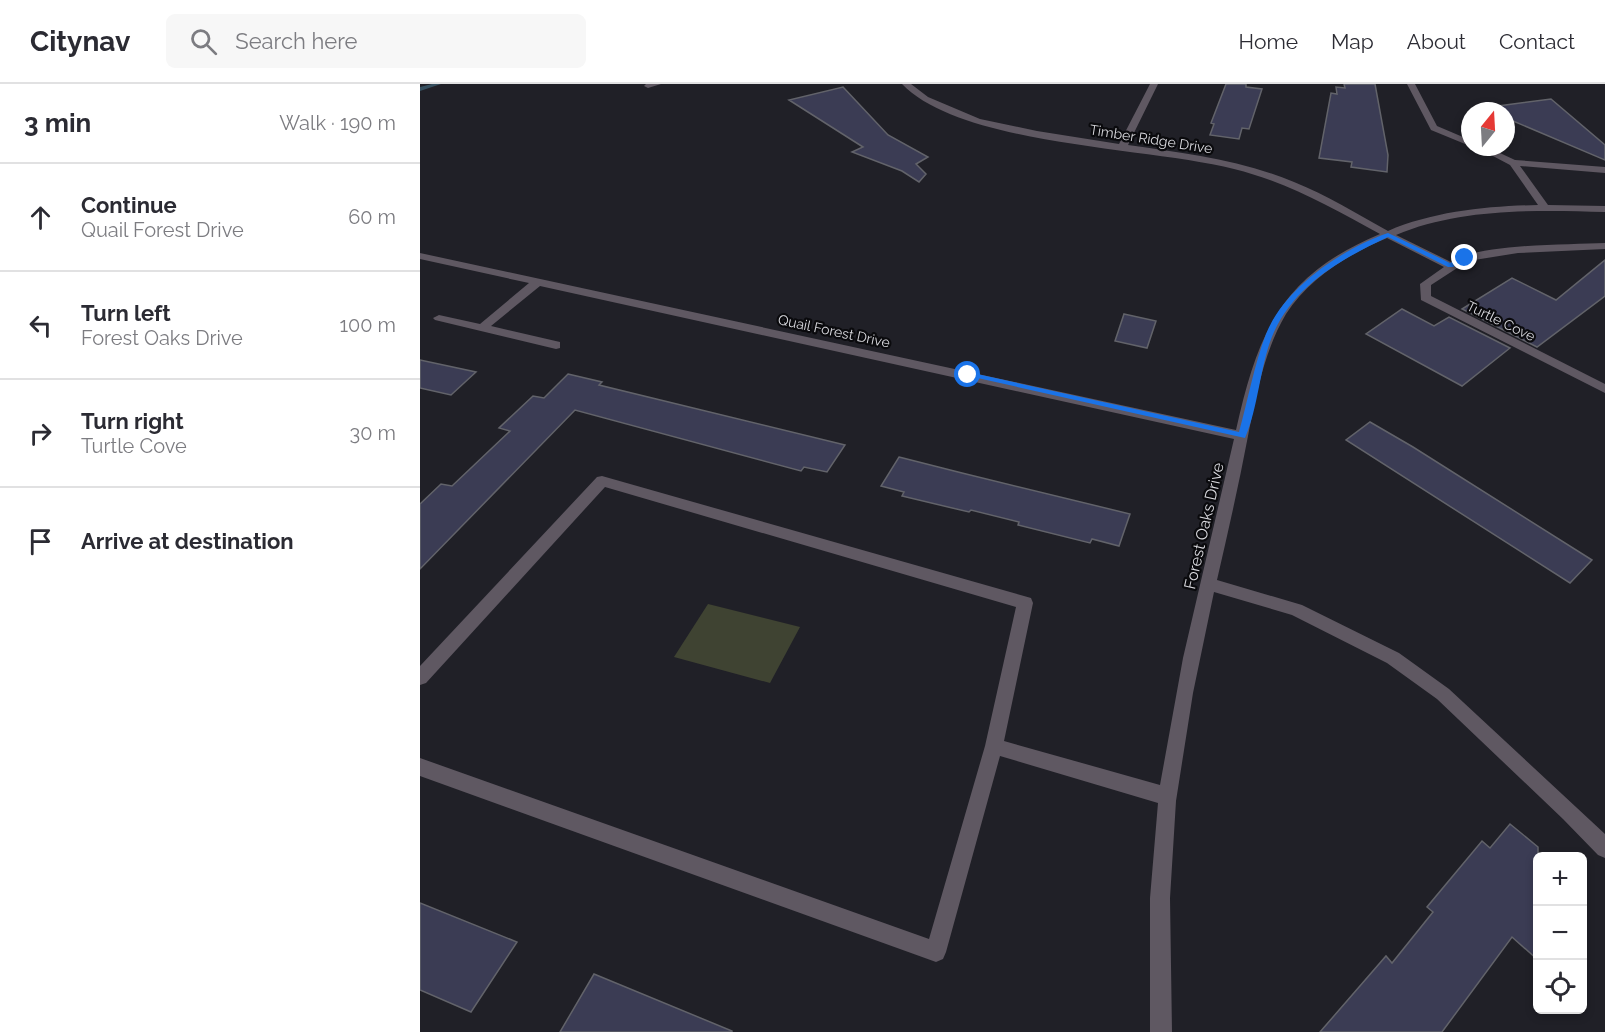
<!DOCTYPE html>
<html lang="en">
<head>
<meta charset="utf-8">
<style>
  :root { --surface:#fff; --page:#f7f7f7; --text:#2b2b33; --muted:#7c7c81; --line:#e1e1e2 }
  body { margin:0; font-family:Raleway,sans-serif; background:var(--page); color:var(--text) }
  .controls { position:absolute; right:18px; bottom:18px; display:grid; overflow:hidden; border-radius:9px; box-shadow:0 3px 9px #0003 }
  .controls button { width:54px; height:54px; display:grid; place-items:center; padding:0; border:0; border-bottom:2px solid var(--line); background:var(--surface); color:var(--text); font:30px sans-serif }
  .compass { position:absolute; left:1041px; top:18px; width:54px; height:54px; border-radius:50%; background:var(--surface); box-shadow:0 3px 9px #0003; rotate:18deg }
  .stop { position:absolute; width:18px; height:18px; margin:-14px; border:4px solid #1a73e8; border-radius:50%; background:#fff }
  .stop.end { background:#1a73e8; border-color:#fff; box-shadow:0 2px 6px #0008 }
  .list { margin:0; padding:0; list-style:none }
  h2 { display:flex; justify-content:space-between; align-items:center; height:78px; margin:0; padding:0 24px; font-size:26px }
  h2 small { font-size:20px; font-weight:400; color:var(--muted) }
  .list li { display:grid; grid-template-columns:39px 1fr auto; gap:18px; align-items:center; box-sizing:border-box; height:108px; padding:0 24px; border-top:2px solid var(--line) }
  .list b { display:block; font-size:22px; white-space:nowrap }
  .list p { margin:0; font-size:20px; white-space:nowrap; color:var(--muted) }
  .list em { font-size:20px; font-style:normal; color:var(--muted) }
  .icon { flex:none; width:33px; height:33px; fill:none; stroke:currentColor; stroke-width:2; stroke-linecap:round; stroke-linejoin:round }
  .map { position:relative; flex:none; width:1185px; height:948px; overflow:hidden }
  header { display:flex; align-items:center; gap:36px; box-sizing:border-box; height:84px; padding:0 30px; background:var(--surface); border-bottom:2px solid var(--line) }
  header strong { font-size:28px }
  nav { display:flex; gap:33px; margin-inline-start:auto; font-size:21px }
  .search { width:420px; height:54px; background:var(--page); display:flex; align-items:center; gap:15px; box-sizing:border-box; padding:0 21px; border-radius:9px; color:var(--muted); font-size:22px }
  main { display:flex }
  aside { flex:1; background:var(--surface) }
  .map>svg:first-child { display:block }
</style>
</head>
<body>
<header>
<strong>Citynav</strong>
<div class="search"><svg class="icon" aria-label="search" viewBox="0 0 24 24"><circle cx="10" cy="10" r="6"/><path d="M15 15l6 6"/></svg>Search here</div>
<nav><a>Home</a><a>Map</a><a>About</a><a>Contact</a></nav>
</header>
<main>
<aside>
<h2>3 min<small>Walk · 190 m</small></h2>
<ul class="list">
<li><svg class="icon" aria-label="ahead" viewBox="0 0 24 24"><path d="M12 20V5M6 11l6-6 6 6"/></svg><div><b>Continue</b><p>Quail Forest Drive</p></div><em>60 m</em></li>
<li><svg class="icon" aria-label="left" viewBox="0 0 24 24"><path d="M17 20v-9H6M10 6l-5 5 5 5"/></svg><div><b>Turn left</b><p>Forest Oaks Drive</p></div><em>100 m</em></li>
<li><svg class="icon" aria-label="right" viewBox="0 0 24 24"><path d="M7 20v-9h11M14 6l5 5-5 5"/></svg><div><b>Turn right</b><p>Turtle Cove</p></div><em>30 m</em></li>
<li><svg class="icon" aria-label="arrive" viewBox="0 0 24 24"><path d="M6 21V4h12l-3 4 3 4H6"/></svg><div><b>Arrive at destination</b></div></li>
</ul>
</aside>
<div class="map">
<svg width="1185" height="948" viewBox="0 0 1185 948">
  <rect width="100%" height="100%" fill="#202027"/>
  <path fill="#3f4332" d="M288,520l92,23 -30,56 -96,-26z"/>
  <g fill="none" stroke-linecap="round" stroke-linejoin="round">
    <path fill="#354f5f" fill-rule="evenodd" d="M12,0h9l-21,7v-4z"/>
  </g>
  <path fill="#3b3c54" stroke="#62636a" stroke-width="1.5" d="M806,0h20v3l16,2 -13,40 -7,-1 -3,11 -29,-4 4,-11 -3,-1z
    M924,0h31l13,71 -1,17 -36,-5 1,-5 -33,-4 12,-65 6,1 -1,-7 9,1z
    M423,3l45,48 40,22 -12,7 10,10 -7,8 -17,-11 -50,-19 11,-5 -74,-47z
    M1131,15l54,46v15l-99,-42v-7h-17l-6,-3z
    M1185,176v36l-68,51 -75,-38 50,-31 44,22z
    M982,225l32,17 15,-9 61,31 -48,38 -96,-52z
    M704,230l32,7 -9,27 -32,-7z
    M0,276l56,12 -25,23 -31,-7z
    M148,290l34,8 -3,3 246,60 -18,27 -23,-5 -3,4 -226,-61 -155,159v-65l21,-20 11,2 58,-55 -11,-3 34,-32 11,2z
    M950,338l43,25 179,113 -22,23 -224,-143z
    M479,373l63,16 168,41 -11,32 -27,-7 -2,4 -72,-18 1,-3 -48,-12 -2,2 -67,-16 2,-4 -23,-6z
    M1090,740l28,23v113l-26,-23 -70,95h-122l66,-76 6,7 41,-51 -6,-5 55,-66 8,7z
    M0,819l97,39 -46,70 -51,-22z
    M174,890l138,57v1h-172z"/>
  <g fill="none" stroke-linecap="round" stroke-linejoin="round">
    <path fill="#5f5862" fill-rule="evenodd" d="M226,0h15l-13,4 -4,-2z
      M482,0h9l17,13 52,22 57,12 82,13 31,-60h8l-30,61c56,8 113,15 166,37 33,13 63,32 94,49 46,-20 101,-25 150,-26l-28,-40 -34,-18h11l28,13 90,7v6l-85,-7 28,39 57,1v6c-68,-2 -145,-4 -209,23l55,27c30,-19 116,-17 154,-19v6l-87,4 -50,8 -37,24v11l174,88v9l-184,-93 -1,-16 24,-17 -57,-29c-38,16 -78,40 -101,76 -22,37 -30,82 -38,122 -9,48 -20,96 -31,144l85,25 97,48 50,36 156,145v24l-7,-3 -35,-36 -126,-120 -50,-36 -95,-48 -78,-23 -21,101 -17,108 -6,97 2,134h-22v-134l8,-95 -158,-47 -54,196 -3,7 -7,3 -516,-186v-18l509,181 56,-193 31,-139 -411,-120 -179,196 -6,2v-19l177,-189 5,-1 429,122 2,5 -29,138 156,44 23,-127 51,-219 -694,-153 -49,40 69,16v6l-4,1 -121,-29 -2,-2 6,-3 41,9 49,-41 -109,-24v-6l816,177c22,-99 46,-155 144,-196 -48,-26 -93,-52 -146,-65 -86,-22 -272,-23 -332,-85z
      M987,0h8l22,42 33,14v6l-39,-16z"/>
  </g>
  <path fill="#1a73e8" d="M968,149l62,30 13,-7 6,2 -16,9h-5l-60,-30c-45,21 -92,47 -114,95 -14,31 -15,74 -29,106l-281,-63 4,-3 271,60c9,-32 15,-67 27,-98 19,-47 76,-85 122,-101z"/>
  <g text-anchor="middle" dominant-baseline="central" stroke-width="4.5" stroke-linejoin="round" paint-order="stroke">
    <g font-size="14" fill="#dadadf" stroke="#0a0a0d">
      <text transform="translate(731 55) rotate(9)">Timber Ridge Drive</text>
      <text transform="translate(1081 237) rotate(26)">Turtle Cove</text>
      <text transform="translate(414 247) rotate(12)">Quail Forest Drive</text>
    </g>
    <g font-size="16" fill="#dadadf" stroke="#0a0a0d">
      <text transform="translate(784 442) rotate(-77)">Forest Oaks Drive</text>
    </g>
  </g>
</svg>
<div class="controls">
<button>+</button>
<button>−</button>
<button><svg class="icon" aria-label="locate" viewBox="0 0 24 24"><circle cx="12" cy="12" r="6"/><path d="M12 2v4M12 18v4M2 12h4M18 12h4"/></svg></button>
</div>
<svg class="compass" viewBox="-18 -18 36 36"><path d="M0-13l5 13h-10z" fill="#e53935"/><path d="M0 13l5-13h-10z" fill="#7c7c81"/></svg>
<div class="stop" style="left:548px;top:291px"></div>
<div class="stop end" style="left:1045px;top:174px"></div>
</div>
</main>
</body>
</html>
